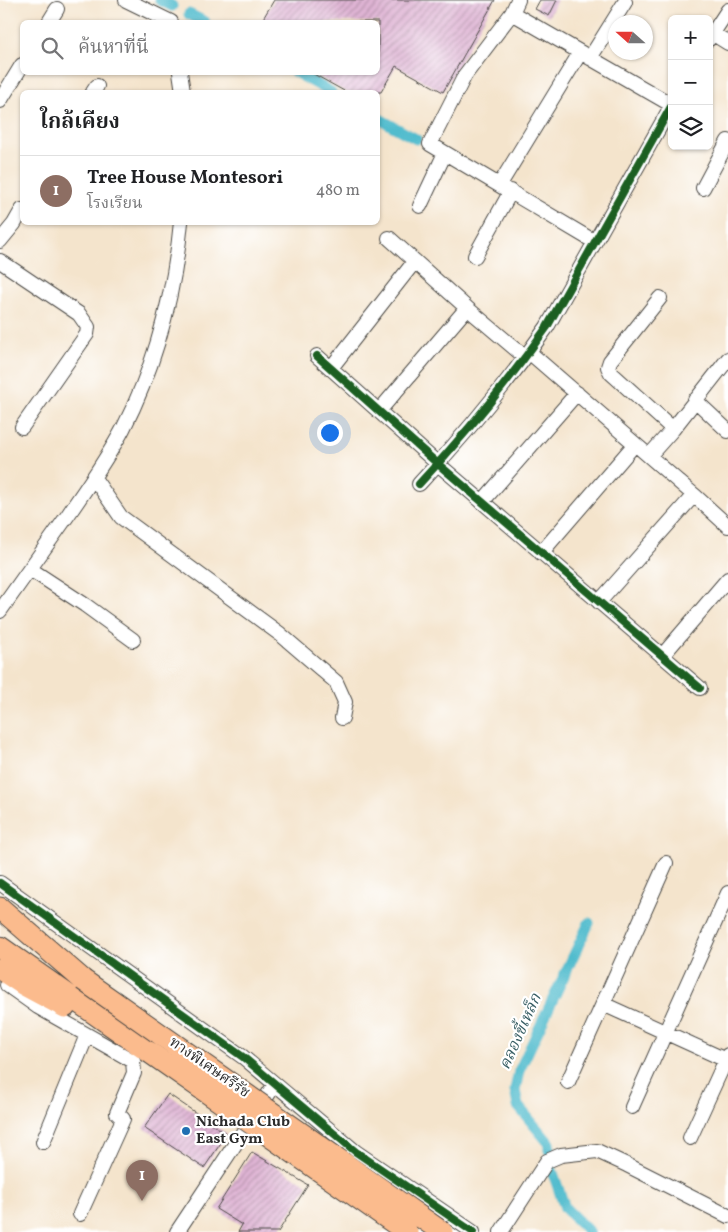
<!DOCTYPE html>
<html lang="th">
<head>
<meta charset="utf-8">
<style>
  :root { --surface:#fff; --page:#f2f2f2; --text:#202124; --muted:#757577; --line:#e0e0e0; --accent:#b45309 }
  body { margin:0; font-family:Vollkorn,"Noto Serif Thai",serif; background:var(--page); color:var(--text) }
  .controls { position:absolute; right:15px; top:15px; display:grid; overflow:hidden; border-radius:8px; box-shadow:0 1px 4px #0004 }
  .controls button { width:45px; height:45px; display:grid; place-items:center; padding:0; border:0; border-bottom:1px solid var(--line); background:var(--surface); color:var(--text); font:25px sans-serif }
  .compass { position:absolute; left:608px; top:15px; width:45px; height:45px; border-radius:50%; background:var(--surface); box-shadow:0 1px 4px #0004; rotate:291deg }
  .you { position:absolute; left:329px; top:432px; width:18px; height:18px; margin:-12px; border:4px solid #fff; border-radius:50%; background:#1a73e8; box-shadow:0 0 0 8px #1a73e833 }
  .badge { display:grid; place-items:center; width:32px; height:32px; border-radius:50%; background:var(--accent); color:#fff; font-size:16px; font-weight:700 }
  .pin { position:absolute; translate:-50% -41px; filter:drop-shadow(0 1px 2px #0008) }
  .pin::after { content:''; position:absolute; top:26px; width:18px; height:15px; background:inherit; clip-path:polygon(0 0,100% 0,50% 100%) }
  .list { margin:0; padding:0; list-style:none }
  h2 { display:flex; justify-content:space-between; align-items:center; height:65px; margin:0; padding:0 20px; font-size:21px }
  h2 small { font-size:16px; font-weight:400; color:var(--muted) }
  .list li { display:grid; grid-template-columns:32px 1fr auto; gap:15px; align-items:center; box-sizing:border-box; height:70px; padding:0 20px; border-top:1px solid var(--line) }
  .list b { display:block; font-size:19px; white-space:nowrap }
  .list p { margin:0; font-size:16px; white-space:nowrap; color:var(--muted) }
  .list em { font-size:16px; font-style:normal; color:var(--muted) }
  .icon { flex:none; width:28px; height:28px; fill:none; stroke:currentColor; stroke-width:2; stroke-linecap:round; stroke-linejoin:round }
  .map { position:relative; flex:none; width:728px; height:1232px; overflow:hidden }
  .search { position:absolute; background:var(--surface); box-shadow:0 1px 4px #0004; left:20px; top:20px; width:360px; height:55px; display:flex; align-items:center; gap:12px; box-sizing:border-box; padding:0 18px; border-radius:8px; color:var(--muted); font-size:19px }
  .panel { position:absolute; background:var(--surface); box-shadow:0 1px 4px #0004; left:20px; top:90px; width:360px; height:135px; border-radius:8px }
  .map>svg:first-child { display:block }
</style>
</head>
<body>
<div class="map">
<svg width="728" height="1232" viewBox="0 0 728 1232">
  <defs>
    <pattern id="building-hatch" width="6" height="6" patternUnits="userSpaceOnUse" patternTransform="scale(1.25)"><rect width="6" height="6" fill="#dfb4d4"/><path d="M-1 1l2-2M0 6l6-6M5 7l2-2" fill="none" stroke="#b593ac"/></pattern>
  </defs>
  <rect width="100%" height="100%" fill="#fff"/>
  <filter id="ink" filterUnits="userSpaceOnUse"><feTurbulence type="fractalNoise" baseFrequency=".02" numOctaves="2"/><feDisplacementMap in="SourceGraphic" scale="10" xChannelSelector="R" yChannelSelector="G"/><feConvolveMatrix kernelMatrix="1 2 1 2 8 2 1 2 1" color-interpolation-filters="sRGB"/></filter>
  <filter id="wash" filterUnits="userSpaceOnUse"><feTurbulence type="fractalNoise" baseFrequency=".0096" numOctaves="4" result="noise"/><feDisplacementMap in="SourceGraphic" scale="20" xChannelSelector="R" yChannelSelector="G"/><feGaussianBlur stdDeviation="1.12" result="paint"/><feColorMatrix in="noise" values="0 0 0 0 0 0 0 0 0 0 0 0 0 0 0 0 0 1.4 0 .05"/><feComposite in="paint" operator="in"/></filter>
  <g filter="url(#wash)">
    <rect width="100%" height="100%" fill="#f4e4cc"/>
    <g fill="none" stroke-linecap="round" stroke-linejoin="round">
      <path stroke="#51bccd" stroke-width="11" d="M160,0l12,6
        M189,14l16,8
        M295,72l36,20
        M378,118l38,21
        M549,1150v-7l-31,-37 -3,-16 4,-19 70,-148
        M552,1170l13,38 24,24"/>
    </g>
    <g id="blocks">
      <path fill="url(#building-hatch)" d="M274,0h221l-52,92 -47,-26 -15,26h-35l-36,-20h68v-50h-117z
        M540,0h17l-8,16 -14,-7z
        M168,1094l59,40 -23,34 -60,-40z
        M252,1152l56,33 -30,47h-40l4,-7 -26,-16z"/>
    </g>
  </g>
  <g filter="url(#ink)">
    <use href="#blocks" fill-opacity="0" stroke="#494743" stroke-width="1"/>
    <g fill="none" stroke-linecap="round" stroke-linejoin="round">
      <defs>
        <path id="minor" d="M126,0l45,22
          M518,0l-6,13 -47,62 -35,69 165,98
          M512,13l160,92
          M49,22l8,-13
          M712,33l16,10
          M709,39l19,-29
          M590,58l35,-56
          M180,72l3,20
          M93,92l4,-6
          M0,101l22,-36
          M500,184l80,-131
          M703,188l25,-47
          M420,206l25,-53
          M389,238l78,70 58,49
          M0,241l14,-17 8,-14
          M475,256l36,-65
          M0,261l79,53 9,13 -1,7 -65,93
          M660,298l-50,63 -2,6 3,6 62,56
          M529,352l165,143 34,31
          M317,356l121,108 262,224
          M331,368l84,-107
          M695,400l33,31
          M379,411l88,-103
          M649,456l24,-27 55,-70
          M94,478l27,39 159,117 56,48 9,20 -3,16
          M419,484c46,-49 89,-102 128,-157l125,-222
          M482,502l95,-109
          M541,553l94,-109
          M30,569l55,36 48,35
          M599,602l95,-107
          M0,611c23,-32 45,-64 68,-96 19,-28 39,-56 55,-86 33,-65 51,-134 58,-207
          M662,656l66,-77
          M0,883l243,174 113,95 117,80
          M7,985l31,22 95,54 1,12 -17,40 6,6 -43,95
          M603,1004l125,57
          M568,1082l98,-219
          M632,1107l96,-214
          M690,1138l38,-83
          M43,1142l44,-107
          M177,1232l98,-148
          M501,1232l46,-71 14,-6 36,-4 30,14 101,51"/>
        <path id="highway" d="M0,908l83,72
          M0,947l149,105
          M0,969l24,16 41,22"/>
      </defs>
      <use href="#minor" stroke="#494743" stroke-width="16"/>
      <use href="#highway" stroke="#494743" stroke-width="23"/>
      <use href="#minor" stroke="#fff" stroke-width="14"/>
      <use href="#highway" stroke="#fbbb8d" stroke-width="21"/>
      <defs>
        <path id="highway-bridge" d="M83,980l359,252
          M149,1052l258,180"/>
      </defs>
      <use href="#highway-bridge" stroke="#494743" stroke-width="23" stroke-linecap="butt"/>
      <use href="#highway-bridge" stroke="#fbbb8d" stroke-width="21"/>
      <defs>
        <path id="cycleway" d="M317,356l121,108 262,224
          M419,484c46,-49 89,-102 128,-157l125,-222
          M0,883l243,174 113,95 117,80"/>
      </defs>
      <use href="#cycleway" stroke="#fff" stroke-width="11"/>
      <use href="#cycleway" stroke="#1b5e20" stroke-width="8"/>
    </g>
  </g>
  <circle fill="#1f6fb2" stroke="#fff" stroke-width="2" cx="186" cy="1131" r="5"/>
  <g text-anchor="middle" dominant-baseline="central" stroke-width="4.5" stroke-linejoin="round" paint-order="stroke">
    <g font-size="15" fill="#2b2b2b" stroke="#fff">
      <text transform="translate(209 1068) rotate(35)">ทางพิเศษศรีรัช</text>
    </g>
    <g font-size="15" font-weight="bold" fill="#2b2b2b" stroke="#fff" text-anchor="start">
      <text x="196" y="1122">Nichada Club<tspan x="196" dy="17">East Gym</tspan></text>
    </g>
    <g font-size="16" font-style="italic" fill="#385e64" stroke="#fff">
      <text transform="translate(521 1032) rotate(-66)">คลองขี้เหล็ก</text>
    </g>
  </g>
</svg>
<div class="controls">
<button>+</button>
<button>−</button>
<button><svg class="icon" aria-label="layers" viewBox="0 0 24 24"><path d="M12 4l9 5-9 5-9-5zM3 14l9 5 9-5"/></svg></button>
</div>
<svg class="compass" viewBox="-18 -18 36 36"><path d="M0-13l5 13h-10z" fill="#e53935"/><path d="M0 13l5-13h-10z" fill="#757577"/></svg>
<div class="you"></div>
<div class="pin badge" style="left:142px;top:1201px;background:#8d6e63">1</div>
<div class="search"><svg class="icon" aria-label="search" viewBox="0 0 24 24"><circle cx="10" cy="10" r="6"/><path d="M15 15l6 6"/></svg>ค้นหาที่นี่</div>
<section class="panel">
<h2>ใกล้เคียง<small></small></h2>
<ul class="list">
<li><span class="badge" style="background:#8d6e63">1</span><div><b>Tree House Montesori</b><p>โรงเรียน</p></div><em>480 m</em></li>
</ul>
</section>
</div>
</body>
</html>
